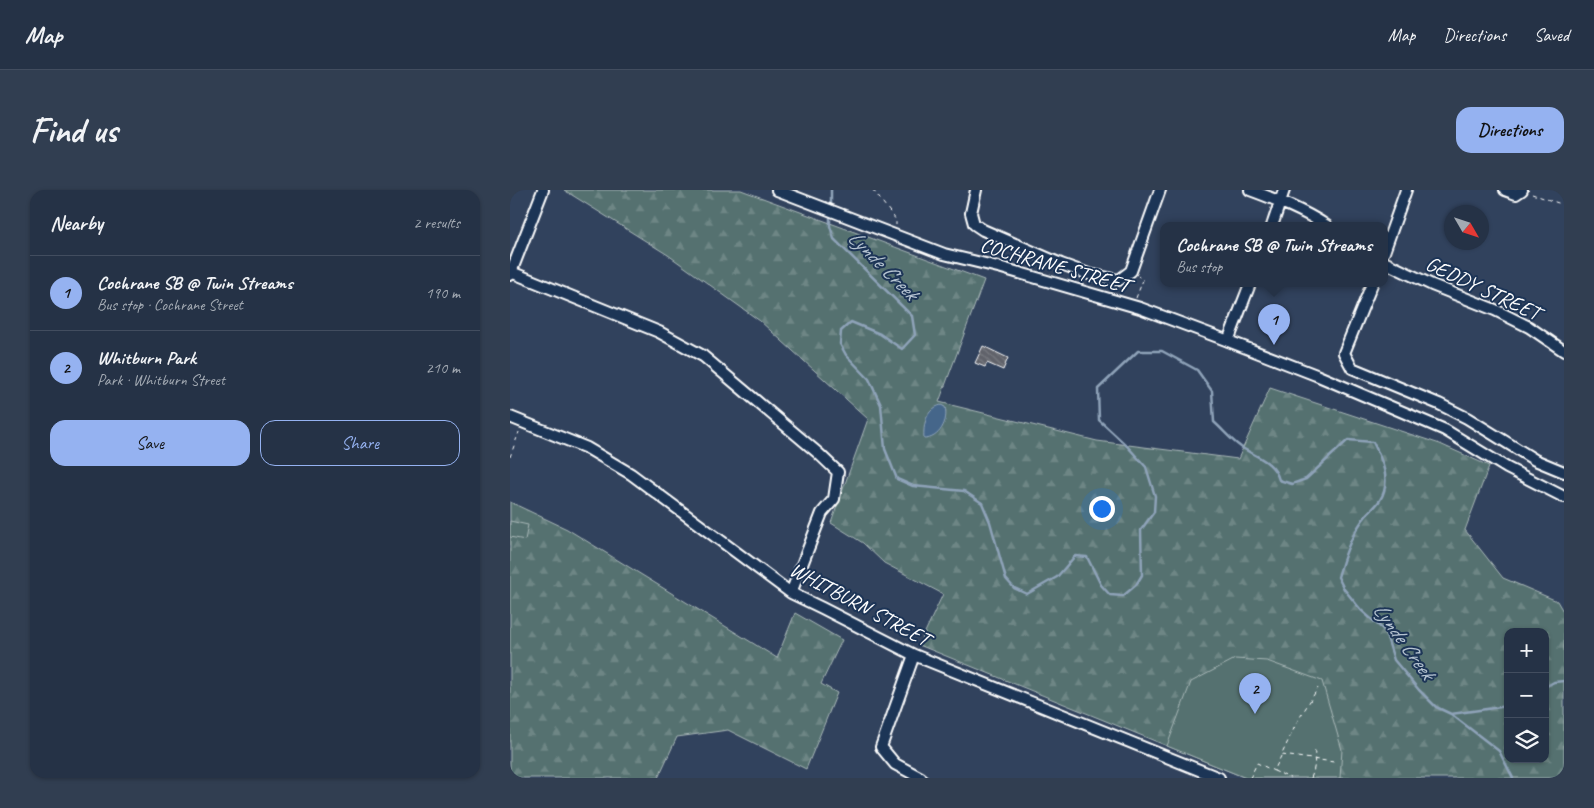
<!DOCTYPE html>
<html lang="en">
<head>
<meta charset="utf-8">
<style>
  :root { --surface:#253246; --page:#313e51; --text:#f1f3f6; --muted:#a3aab3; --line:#424d5f; --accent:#95b2f1 }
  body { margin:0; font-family:Caveat,sans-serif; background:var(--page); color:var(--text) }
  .controls { position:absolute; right:15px; bottom:15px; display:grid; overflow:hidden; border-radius:10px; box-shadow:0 1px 4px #0004 }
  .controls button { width:45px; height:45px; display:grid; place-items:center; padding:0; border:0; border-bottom:1px solid var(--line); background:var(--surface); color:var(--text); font:25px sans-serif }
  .compass { position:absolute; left:934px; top:15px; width:45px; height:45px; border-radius:50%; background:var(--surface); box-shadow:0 1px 4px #0004; rotate:129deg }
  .you { position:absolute; left:591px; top:318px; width:18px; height:18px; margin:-12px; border:4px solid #fff; border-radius:50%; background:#1a73e8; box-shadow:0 0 0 8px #1a73e833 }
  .badge { display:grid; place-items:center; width:32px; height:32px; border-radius:50%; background:var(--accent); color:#111; font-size:16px; font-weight:700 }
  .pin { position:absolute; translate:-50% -41px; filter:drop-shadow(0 1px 2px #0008) }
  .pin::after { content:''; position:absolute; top:26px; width:18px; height:15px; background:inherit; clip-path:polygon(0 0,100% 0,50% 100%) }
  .popup { position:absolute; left:650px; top:32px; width:228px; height:65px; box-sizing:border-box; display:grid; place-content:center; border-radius:10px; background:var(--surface); filter:drop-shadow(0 1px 4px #0005); font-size:16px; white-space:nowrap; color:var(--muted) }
  .popup b { font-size:19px; color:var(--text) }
  .popup::after { content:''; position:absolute; left:50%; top:100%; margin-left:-10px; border:10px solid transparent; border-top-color:var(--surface) }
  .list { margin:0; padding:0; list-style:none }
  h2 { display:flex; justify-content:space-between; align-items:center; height:65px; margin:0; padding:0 20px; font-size:21px }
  h2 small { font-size:16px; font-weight:400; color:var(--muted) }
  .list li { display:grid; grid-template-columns:32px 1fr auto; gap:15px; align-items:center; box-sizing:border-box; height:75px; padding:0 20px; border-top:1px solid var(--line) }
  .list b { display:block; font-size:19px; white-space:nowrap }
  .list p { margin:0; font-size:16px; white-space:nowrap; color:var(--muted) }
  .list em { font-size:16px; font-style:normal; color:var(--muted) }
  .actions { display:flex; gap:10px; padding:15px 20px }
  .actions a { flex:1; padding:11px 0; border:1px solid var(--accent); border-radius:15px; text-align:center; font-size:18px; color:var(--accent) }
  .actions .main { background:var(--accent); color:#111 }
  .icon { flex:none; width:28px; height:28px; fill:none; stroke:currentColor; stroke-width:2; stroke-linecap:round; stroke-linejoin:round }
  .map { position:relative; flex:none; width:1054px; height:588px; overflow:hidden; border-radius:15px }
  header { display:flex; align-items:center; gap:30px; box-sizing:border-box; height:70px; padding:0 25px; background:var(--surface); border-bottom:1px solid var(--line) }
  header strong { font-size:24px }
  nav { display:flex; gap:28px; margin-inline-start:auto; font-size:18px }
  .intro { display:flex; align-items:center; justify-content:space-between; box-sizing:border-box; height:120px; padding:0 30px }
  h1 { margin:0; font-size:35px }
  .button { padding:12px 22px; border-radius:15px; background:var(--accent); color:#111; font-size:18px; font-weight:700 }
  main { display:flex; gap:30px; padding:0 30px }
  aside { flex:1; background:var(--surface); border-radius:15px; box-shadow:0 1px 4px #0004 }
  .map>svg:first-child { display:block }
</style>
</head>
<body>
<header>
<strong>Map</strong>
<nav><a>Map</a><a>Directions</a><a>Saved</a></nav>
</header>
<div class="intro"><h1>Find us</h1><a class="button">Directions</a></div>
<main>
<aside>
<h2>Nearby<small>2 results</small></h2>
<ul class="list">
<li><span class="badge">1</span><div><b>Cochrane SB @ Twin Streams</b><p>Bus stop · Cochrane Street</p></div><em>190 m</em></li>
<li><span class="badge">2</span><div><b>Whitburn Park</b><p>Park · Whitburn Street</p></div><em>210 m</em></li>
</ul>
<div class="actions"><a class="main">Save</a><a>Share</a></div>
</aside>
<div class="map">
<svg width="1054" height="588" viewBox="0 0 1054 588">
  <defs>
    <pattern id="forest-firs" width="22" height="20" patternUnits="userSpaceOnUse" patternTransform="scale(1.25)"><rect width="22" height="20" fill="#547170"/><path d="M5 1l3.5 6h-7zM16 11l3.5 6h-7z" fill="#6e8685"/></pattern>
    <pattern id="building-back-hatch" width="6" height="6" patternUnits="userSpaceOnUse" patternTransform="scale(1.25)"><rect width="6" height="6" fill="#60626a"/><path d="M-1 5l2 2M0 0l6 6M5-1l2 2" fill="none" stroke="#787a80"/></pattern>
  </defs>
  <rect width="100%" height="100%" fill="#31425d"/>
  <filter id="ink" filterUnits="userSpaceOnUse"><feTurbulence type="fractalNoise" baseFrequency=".02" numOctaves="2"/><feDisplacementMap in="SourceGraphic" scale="10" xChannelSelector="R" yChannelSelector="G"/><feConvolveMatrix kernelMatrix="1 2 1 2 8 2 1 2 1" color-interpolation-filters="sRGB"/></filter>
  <g filter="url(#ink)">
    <path fill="url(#forest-firs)" stroke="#aab8b8" fill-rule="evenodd" d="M54,0h177l243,90 -45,122 158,39 141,18 32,-71 170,56 49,22 -24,64 38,48 54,23 7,12v165h-318l-327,-133 24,-51 -59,-31 -21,-20 -32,-20 37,-104 -108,-98 -92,-66zM998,442h37v127h-37z
      M0,312l57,27 210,129 18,-45 47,27 -21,44 16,9 -31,76 -78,-39 -51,7 -19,41h-148z"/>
    <path fill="#547170" stroke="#aab8b8" d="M0,331l18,4 -3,15 -15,-3z
      M725,469l32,2 55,20 20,69 -2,28h-94l-79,-32 24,-64z"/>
    <path fill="#44668a" stroke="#8fa3b9" d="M431,215l4,2c4,14 -6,32 -21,32 -1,-14 2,-30 17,-34z"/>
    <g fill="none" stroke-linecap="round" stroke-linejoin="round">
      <path stroke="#8fa3b9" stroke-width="2.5" d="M321,18v-18
        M320,23v13l4,13 78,77 3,19 -13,14 -22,-15 -29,-12 -10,9 -1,13 6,11 23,24 12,26 4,44 12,30 16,7 51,5 18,12 8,19 16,57 8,9 13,6 30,-17 18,-21 12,1 14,28 9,10 13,1 13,-11 6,-10 -1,-45 13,-18 1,-16 -9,-29 -19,-21 -28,-26 -1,-31 40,-38h24l35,19 15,21 2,31c9,8 17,18 27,25 15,10 33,14 38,33l13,4 14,-5 42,-39 25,2c9,18 19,39 7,58 -5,8 -13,13 -18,21 -12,17 -18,36 -24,56l6,12 17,21 24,21 9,29 25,30 17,17 15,7 48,37 14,27
        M1035,497l9,-5 10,-1
        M941,524l57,-8"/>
    </g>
    <path fill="url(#building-back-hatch)" stroke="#fff" d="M473,156l25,12 -5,12 -16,-7 -2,4 -10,-4z"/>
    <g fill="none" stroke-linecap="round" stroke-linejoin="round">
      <defs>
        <path id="minor" d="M267,0l167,64 58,14 138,40 78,29 98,38 129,55 62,38 57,29
          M466,0l-5,23 3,11 9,6 78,34 28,10 30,6 12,-9 29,-81
          M740,0c27,10 53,20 77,36
          M995,0l11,4 6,-4
          M762,36l12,-36
          M874,62l22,-62
          M874,72l48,23 63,25 34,17 35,24
          M1,82l148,60 44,24 115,97 20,19 -4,27 -12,14 -31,80
          M0,85l33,-85
          M862,94l-28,69 8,15 87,36 28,14 68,42 29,12
          M718,151l22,-57
          M0,227l77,31 44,26 160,119 31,15 92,47 305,123
          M404,465l-33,92 14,17 26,14"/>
      </defs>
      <use href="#minor" stroke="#fff" stroke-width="14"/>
      <path stroke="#fff" stroke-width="1" stroke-dasharray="4 4" stroke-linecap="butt" d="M363,0l23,30v5
        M1022,4l32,11
        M626,108l7,-18 -5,-4
        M0,267l9,-25
        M772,565l52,7
        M764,581l16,7
        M740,588l7,-15 17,8 23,-49 21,-34
        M801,588c5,-12 3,-16 4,-28"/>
      <use href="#minor" stroke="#1d3557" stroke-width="10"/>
    </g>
  </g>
  <g text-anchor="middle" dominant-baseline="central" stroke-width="4" stroke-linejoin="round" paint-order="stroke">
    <g font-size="21" fill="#fff" stroke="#1d3557">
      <text transform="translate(545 75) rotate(16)">COCHRANE STREET</text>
      <text transform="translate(973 98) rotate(25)">GEDDY STREET</text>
      <text transform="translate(350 414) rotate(28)">WHITBURN STREET</text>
    </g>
    <g font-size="22" font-style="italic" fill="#b4c2d0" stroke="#1d3557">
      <text transform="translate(373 75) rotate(45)">Lynde Creek</text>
      <text transform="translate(894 451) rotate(54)">Lynde Creek</text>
    </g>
  </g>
</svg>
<div class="controls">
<button>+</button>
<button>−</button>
<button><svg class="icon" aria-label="layers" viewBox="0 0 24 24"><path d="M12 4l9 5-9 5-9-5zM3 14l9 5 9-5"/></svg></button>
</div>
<svg class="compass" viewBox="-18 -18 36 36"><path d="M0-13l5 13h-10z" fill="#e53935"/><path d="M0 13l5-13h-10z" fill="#a3aab3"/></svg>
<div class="you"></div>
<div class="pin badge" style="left:764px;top:155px">1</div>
<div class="popup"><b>Cochrane SB @ Twin Streams</b>Bus stop</div>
<div class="pin badge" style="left:745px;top:524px">2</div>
</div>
</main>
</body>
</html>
